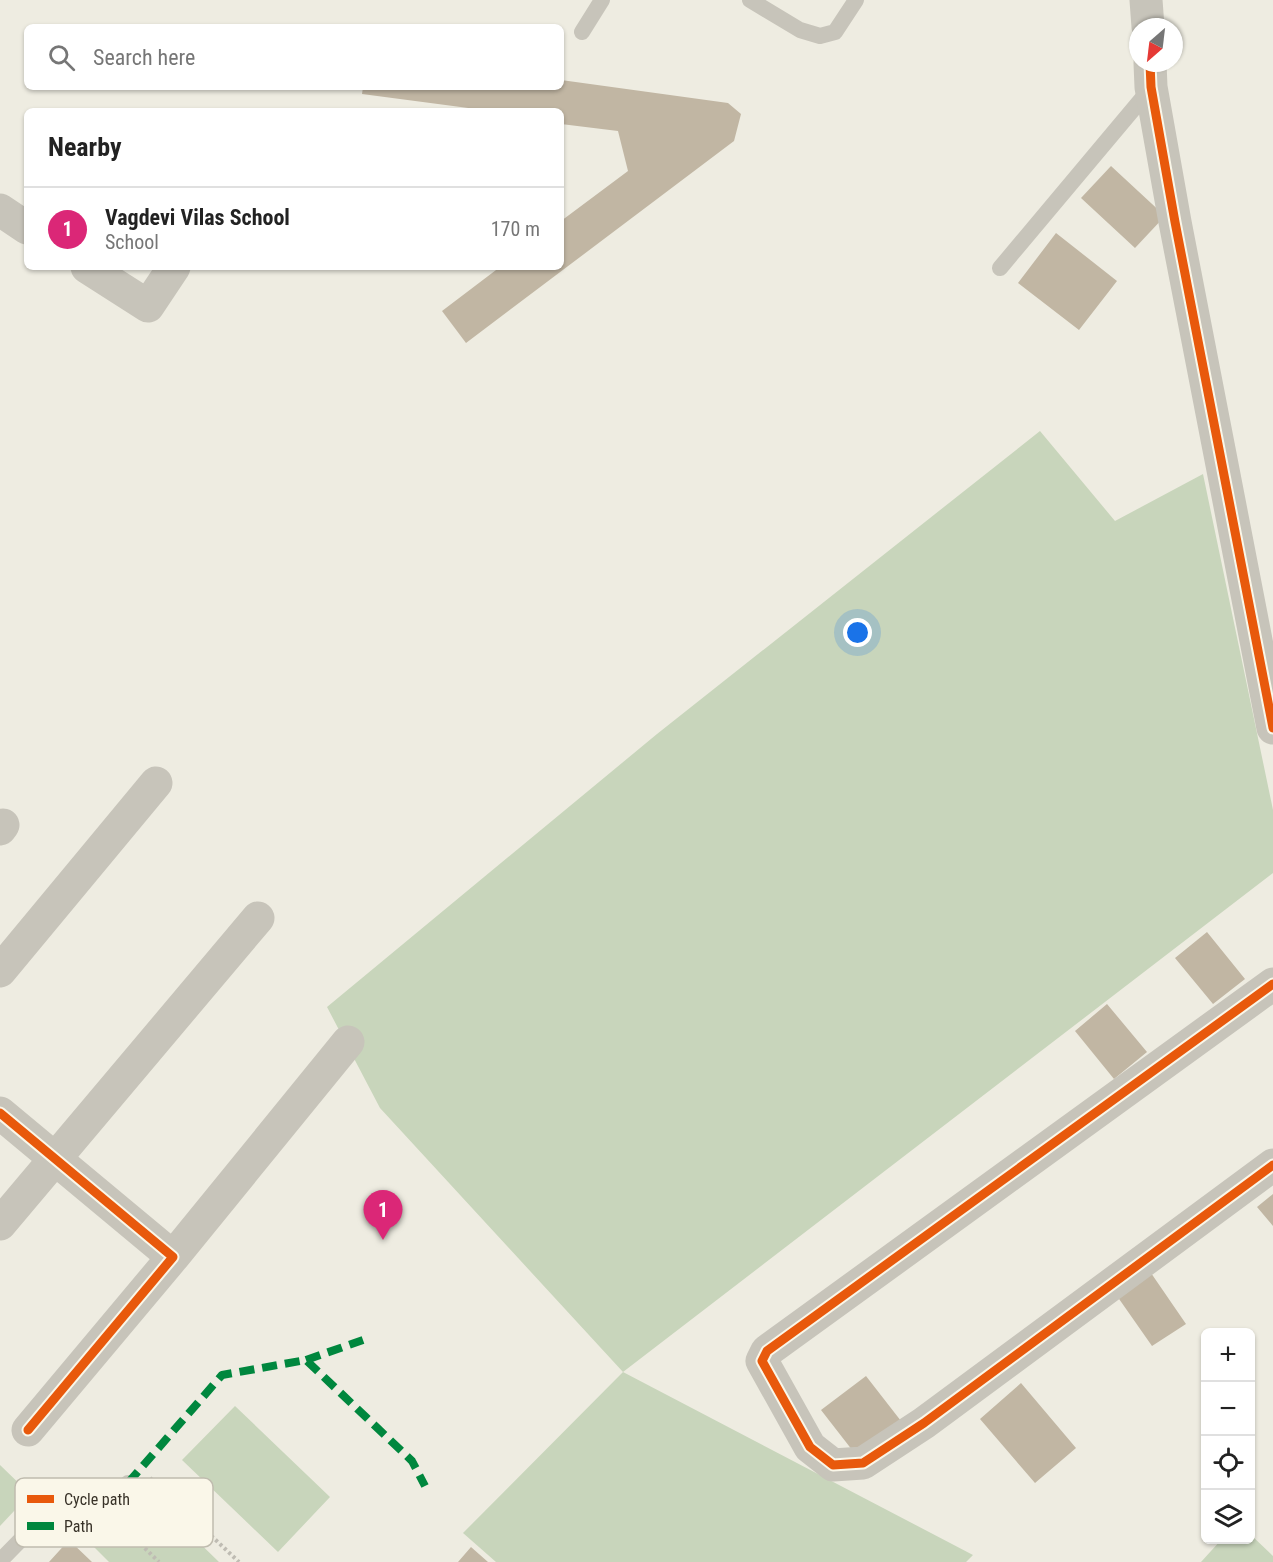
<!DOCTYPE html>
<html lang="en">
<head>
<meta charset="utf-8">
<style>
  :root { --surface:#fff; --page:#f6f6f6; --text:#222; --muted:#767676; --line:#e0e0e0; --accent:#db2777 }
  body { margin:0; font-family:"Roboto Condensed",sans-serif; background:var(--page); color:var(--text) }
  .controls { position:absolute; right:18px; bottom:18px; display:grid; overflow:hidden; border-radius:9px; box-shadow:0 2px 4px #0004 }
  .controls button { width:54px; height:54px; display:grid; place-items:center; padding:0; border:0; border-bottom:2px solid var(--line); background:var(--surface); color:var(--text); font:30px sans-serif }
  .compass { position:absolute; left:1129px; top:18px; width:54px; height:54px; border-radius:50%; background:var(--surface); box-shadow:0 2px 4px #0004; rotate:208deg }
  .you { position:absolute; left:858px; top:633px; width:21px; height:21px; margin:-15px; border:4px solid #fff; border-radius:50%; background:#1a73e8; box-shadow:0 0 0 9px #1a73e833 }
  .badge { display:grid; place-items:center; width:39px; height:39px; border-radius:50%; background:var(--accent); color:#fff; font-size:20px; font-weight:700 }
  .pin { position:absolute; translate:-50% -50px; filter:drop-shadow(0 2px 3px #0008) }
  .pin::after { content:''; position:absolute; top:32px; width:21px; height:18px; background:inherit; clip-path:polygon(0 0,100% 0,50% 100%) }
  .list { margin:0; padding:0; list-style:none }
  h2 { display:flex; justify-content:space-between; align-items:center; height:78px; margin:0; padding:0 24px; font-size:26px }
  h2 small { font-size:20px; font-weight:400; color:var(--muted) }
  .list li { display:grid; grid-template-columns:39px 1fr auto; gap:18px; align-items:center; box-sizing:border-box; height:84px; padding:0 24px; border-top:2px solid var(--line) }
  .list b { display:block; font-size:22px; white-space:nowrap }
  .list p { margin:0; font-size:20px; white-space:nowrap; color:var(--muted) }
  .list em { font-size:20px; font-style:normal; color:var(--muted) }
  .icon { flex:none; width:33px; height:33px; fill:none; stroke:currentColor; stroke-width:2; stroke-linecap:round; stroke-linejoin:round }
  .map { position:relative; flex:none; width:1273px; height:1562px; overflow:hidden }
  .search { position:absolute; background:var(--surface); box-shadow:0 2px 4px #0004; left:24px; top:24px; width:540px; height:66px; display:flex; align-items:center; gap:15px; box-sizing:border-box; padding:0 21px; border-radius:9px; color:var(--muted); font-size:22px }
  .panel { position:absolute; background:var(--surface); box-shadow:0 2px 4px #0004; left:24px; top:108px; width:540px; height:162px; border-radius:9px }
  .map>svg:first-child { display:block }
</style>
</head>
<body>
<div class="map">
<svg width="1273" height="1562" viewBox="0 0 1273 1562">
  <rect width="100%" height="100%" fill="#eeece1"/>
  <path fill="#c8d5bb" d="M1040,431l75,90 88,-47 70,336v63l-650,499 350,183 -7,7h-470l-33,-29 160,-161 -243,-264 -53,-101 330,-273z
    M235,1406l95,91 -52,55 -96,-92z
    M0,1465l30,29 -30,32z
    M141,1486l78,76h-110l-22,-22z
    M1251,1535l22,21v6h-72l20,-22h29z"/>
  <path fill="#c1b6a3" d="M561,80l167,23 13,11 -7,27 -268,202 -24,-32 58,-44h61v-46l67,-50 -10,-40 -57,-7v-13h-70l-129,-17 1,-7h198z
    M1111,166l54,50 -30,32 -54,-50z
    M1056,233l61,48 -38,49 -61,-47z
    M1207,932l38,47 -32,25 -38,-46z
    M1107,1004l40,48 -33,27 -39,-48z
    M1273,1194v32l-16,-19z
    M1151,1273l35,51 -34,22 -35,-50z
    M866,1376l35,45 -45,34 -35,-45z
    M1021,1383l55,65 -41,35 -55,-64z
    M69,1540l23,22h-43z
    M471,1547l17,15h-30z"/>
  <g fill="none" stroke-linecap="round" stroke-linejoin="round">
    <path stroke="#bfbcb3" stroke-width="4" stroke-dasharray="3 3" stroke-linecap="butt" d="M150,1478l89,84
      M119,1523l40,39"/>
    <path stroke="#c7c4ba" stroke-width="16" d="M750,0l50,30 20,6 15,-4 21,-32
      M582,32l20,-32
      M1000,268l151,-180
      M0,1561l45,-46 34,16 49,-48"/>
    <path stroke="#c7c4ba" stroke-width="33" d="M0,210l27,18
      M87,267l61,39 26,-39
      M0,829l3,-4
      M0,971l156,-188
      M1273,984l-506,367 -5,10 48,86 23,18 30,-2 61,-40 349,-258
      M0,1113l173,144 -145,173
      M0,1224l258,-306
      M173,1257l175,-215"/>
    <path stroke="#c7c4ba" stroke-width="33" d="M1146,0l2,27
      M1150,63l1,24 24,135 98,506"/>
    <path stroke="#00873e" stroke-width="8" stroke-dasharray="15 8" stroke-linecap="butt" d="M306,1360l57,-20
      M128,1483l94,-108 84,-15 106,101 13,25"/>
    <defs>
      <path id="cycleway" d="M1150,63l1,24 24,135 98,506
        M1273,984l-506,367 -5,10 48,86 23,18 30,-2 61,-40 349,-258
        M0,1113l173,144 -145,173"/>
    </defs>
    <use href="#cycleway" stroke="#faf7e9" stroke-width="13"/>
    <use href="#cycleway" stroke="#e8590c" stroke-width="9"/>
  </g>
  <rect x="15" y="1478" width="198" height="69" rx="9" fill="#faf7e9" stroke="#c0bcaf" stroke-width="1.5"/>
  <rect x="27" y="1495" width="27" height="8" fill="#e8590c"/>
  <rect x="27" y="1522" width="27" height="8" fill="#00873e"/>
  <g font-size="16" fill="#383228">
    <text x="64" y="1505">Cycle path</text>
    <text x="64" y="1532">Path</text>
  </g>
</svg>
<div class="controls">
<button>+</button>
<button>−</button>
<button><svg class="icon" aria-label="locate" viewBox="0 0 24 24"><circle cx="12" cy="12" r="6"/><path d="M12 2v4M12 18v4M2 12h4M18 12h4"/></svg></button>
<button><svg class="icon" aria-label="layers" viewBox="0 0 24 24"><path d="M12 4l9 5-9 5-9-5zM3 14l9 5 9-5"/></svg></button>
</div>
<svg class="compass" viewBox="-18 -18 36 36"><path d="M0-13l5 13h-10z" fill="#e53935"/><path d="M0 13l5-13h-10z" fill="#767676"/></svg>
<div class="you"></div>
<div class="pin badge" style="left:383px;top:1240px">1</div>
<div class="search"><svg class="icon" aria-label="search" viewBox="0 0 24 24"><circle cx="10" cy="10" r="6"/><path d="M15 15l6 6"/></svg>Search here</div>
<section class="panel">
<h2>Nearby<small></small></h2>
<ul class="list">
<li><span class="badge">1</span><div><b>Vagdevi Vilas School</b><p>School</p></div><em>170 m</em></li>
</ul>
</section>
</div>
</body>
</html>
